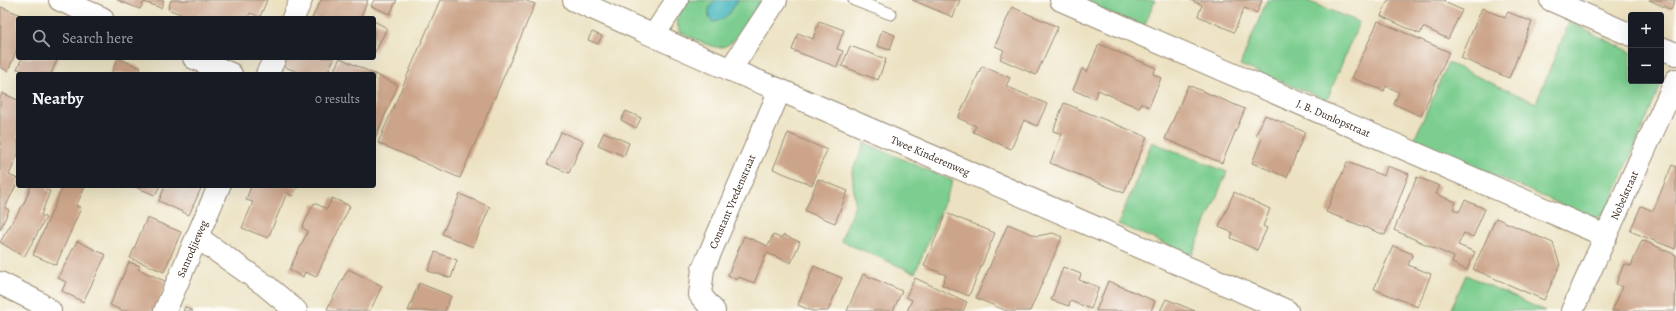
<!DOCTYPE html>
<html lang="en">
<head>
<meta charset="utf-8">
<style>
  :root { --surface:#171b24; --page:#20242c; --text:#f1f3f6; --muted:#9ea1a6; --line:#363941 }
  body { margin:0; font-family:Alegreya,serif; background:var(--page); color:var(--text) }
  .controls { position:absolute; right:12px; top:12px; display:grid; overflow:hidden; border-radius:4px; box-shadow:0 4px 16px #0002 }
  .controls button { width:36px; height:36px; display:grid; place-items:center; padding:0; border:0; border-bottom:1px solid var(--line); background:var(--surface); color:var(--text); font:20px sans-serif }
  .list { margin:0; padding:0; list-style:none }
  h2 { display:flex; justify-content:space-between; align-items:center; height:52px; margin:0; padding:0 16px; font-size:17px }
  h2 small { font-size:13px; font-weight:400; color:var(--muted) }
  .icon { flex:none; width:22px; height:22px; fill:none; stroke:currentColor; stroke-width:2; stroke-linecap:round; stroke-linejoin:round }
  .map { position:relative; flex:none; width:1676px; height:311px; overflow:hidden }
  .search { position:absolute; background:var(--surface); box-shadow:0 4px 16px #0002; left:16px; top:16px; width:360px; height:44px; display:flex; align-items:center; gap:10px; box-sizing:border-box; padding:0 14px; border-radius:4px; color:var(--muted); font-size:15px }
  .panel { position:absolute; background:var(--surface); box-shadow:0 4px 16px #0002; left:16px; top:72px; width:360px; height:116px; border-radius:4px }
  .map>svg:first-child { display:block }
</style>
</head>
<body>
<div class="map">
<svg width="1676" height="311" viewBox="0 0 1676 311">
  <rect width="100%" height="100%" fill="#fdfcf7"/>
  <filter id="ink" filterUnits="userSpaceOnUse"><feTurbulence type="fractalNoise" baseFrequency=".025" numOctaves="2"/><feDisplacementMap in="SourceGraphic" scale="8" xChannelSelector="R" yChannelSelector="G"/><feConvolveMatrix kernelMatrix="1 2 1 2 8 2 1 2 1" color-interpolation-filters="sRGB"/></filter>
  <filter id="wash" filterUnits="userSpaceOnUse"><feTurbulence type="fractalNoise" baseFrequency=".012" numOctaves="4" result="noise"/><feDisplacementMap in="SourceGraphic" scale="16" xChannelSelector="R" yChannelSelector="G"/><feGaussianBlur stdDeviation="0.9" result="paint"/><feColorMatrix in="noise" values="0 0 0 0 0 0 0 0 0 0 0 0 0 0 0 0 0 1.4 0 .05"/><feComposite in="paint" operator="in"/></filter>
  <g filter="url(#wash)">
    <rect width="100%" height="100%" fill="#ece2c2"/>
    <path fill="#7bcd8f" stroke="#5b7c56" d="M688,0h27l-6,9v9l5,4 15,-8 9,-14h23c-9,14 -26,52 -46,47 -12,-3 -24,-10 -35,-15l-4,-12z
      M1080,0h75l-11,27z
      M1267,0h38l54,22 -32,78 -87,-35z
      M1569,22l62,30v29h30v-2l1,3 -52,123 -9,11 -9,2 -178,-78 34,-77 88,40z
      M1152,142l75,30 -35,83 -74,-31z
      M865,143l88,38 -38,92 -74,-32 14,-37 -3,-33z
      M1466,275l79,36h-95z"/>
    <path fill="#48b8be" stroke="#42716e" d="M715,0h23c-7,11 -11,19 -24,22l-5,-4v-9z"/>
    <g id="blocks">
      <path fill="#cca489" d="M117,0h47l-3,8 -17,-6 -4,7z
        M171,0h96l-7,17 -10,-4 -2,5h-38l-11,-4 -2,4h-7l-22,-9z
        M321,0h47l-8,18h-48z
        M374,0h23l-7,14 -19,-8z
        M440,0h84l11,4 -75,174 -82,-35z
        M912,0h48l-7,17z
        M1190,0h72l-5,13 -13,-5 -10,24 -36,-16 4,-11z
        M1388,0h57l-1,2 18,8 -14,29 -25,-12 -3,7 -39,-18z
        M1649,0h26l-4,10z
        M1,7l28,11h-11v29l-10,24 -8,-4z
        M1012,7l46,20 -22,48 -36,-16 4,-9 -9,-4z
        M1482,8l23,10 3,-6 24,10 -23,56 -48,-20z
        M374,21l13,7 -13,26z
        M819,21l25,9 -7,19 6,2 -6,16 -45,-17 6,-17 15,6z
        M1378,21l71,31 -28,64 -27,-12 5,-12 -13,-6 -2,5 -32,-13z
        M882,30l13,5 -5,15 -13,-4z
        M592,32l10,4 -4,8 -10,-4z
        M1099,44l57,24 -3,6 8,4 -12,29 -8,-4 -2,5 -41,-18 -4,9 -21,-9 9,-21 5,3z
        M850,46l36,13 -8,21 -36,-14z
        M22,58h36l-7,16h-30l2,-3 -6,-2z
        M118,58l23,10 -3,6h-27z
        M286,58h48l-7,16h-25l-19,-8z
        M340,58l58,27 -24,55v-66h-42z
        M982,66l28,12 -4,8 41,18 -10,22 -13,-6 -13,29 -38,-17 3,-6 -18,-8z
        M1188,85l57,24 -23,54 -57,-24z
        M2,93l16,7v54l-9,21 9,4v2l-13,27 4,2 -9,20v-132z
        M1064,103l83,34 -23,56 -74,-30 12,-29 -9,-3z
        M626,111l15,7 -5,10 -15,-8z
        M1265,115l40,17 -18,45 -35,-14 10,-25 -6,-3z
        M561,132l22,9 -14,32 -22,-9z
        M604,132l25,11 -5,13 -26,-11z
        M788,133l39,17 -15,35 -39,-16z
        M1347,162l37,14 3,-10 22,8 -24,61 -59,-23z
        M1672,165l4,2v50l-1,4h1v25l-1,3 -45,-18 11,-25 12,5z
        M1417,177l23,9 -4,8 20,8 -3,7 6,3 6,-12 20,9 -12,28 -9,-4 -6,12 17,7 -8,18 -15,-7 2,-6 -60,-27z
        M818,179l30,12 -13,32 -30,-12z
        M31,186h17l-2,4 4,1 -9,24 5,3 -22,39 -24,-15 24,-39z
        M63,186l22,1 -9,19 5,2 -25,57 -23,-10z
        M133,186h27l-5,9z
        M165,186h37l-13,29 -30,-14z
        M251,186h47l-5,10 -6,-3 -19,45 -26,-10 11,-26 -7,-2z
        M1234,192l36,17 -7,17 4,2 -10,22 -26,-12 2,-5 -14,-6z
        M460,194l30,13 -17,40 -31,-13z
        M332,198l18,8 -34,71 -11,-5 -2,5 -14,-7 19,-39 -6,-3 12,-25 13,6z
        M946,213l49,20 -26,63 -27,-11 4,-10 -22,-9z
        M147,218l34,14 -17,40 -34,-14z
        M1496,218l57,25 7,22 -16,35 -71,-31z
        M1008,224l29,12 16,-3 9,4 -32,74h-23l-31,-13z
        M773,235l8,3 2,-3 17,7 -9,21 -24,-10 -13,30 -15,-6 -2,3 -9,-5 16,-39 24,10z
        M1642,240l34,15 -1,56h-63l11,-24 -7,-3 8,-20 7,2z
        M77,241l29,14 -23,47 -21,-11 4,-9 -8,-4z
        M1393,246l20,8 -5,11 23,9 -13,33 -44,-18z
        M435,252l22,8 -6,18 -23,-7z
        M129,262l11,4 -2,3 29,13 -13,29h-32l-12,-6z
        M814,266l28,12 -14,33h-16l-14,-6z
        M1063,267l18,7 -2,6 20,7 -8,22 -21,-8 -1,5 -18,-6z
        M348,269l34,17 -12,25h-39l-4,-2z
        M863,274l39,17 -9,20h-46z
        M915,278l52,24 -4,9h-56l5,-11 -6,-3z
        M1108,281l47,20 -4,10h-55z
        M419,283l32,13 -6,15h-37z
        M1166,299l29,12h-35z
        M185,307l8,4h-10z"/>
    </g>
  </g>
  <g filter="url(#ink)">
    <use href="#blocks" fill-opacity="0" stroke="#948670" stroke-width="1"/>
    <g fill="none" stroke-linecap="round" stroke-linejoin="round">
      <defs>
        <path id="lane" d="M854,0l37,14"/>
        <g id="street">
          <path d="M60,0l42,18"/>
          <path id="s1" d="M1061,0l545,236"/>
          <path d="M1551,0l80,35"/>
          <path d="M293,18l8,-18"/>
          <path d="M654,35l23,-35"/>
          <path d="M1661,48l15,6"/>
          <path d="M194,58l37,16"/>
          <path d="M730,70l46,-70"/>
          <path d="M267,74l8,-16"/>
          <path d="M197,237l68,48 31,26"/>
          <path d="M0,283l36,18 14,10"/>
          <path id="s2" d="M165,311l54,-125"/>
          <path id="s3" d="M714,311l-14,-16 3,-26 77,-179"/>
          <path id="s4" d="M1572,311l104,-231"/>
        </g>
        <g id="secondary">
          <path id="s5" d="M574,0c69,30 136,63 206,90l507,221"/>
        </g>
      </defs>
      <use href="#lane" stroke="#948670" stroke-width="13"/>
      <use href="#street" stroke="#948670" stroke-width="24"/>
      <use href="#secondary" stroke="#948670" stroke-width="24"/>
      <use href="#lane" stroke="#fff" stroke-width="11"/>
      <use href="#street" stroke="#fff" stroke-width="22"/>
      <use href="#secondary" stroke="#fff" stroke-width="22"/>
    </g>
  </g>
  <g text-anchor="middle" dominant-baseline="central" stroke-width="3" stroke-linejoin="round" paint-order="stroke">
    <g font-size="11" fill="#3b2a1e" stroke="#fdfcf7">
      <text stroke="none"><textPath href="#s1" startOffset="297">J. B. Dunlopstraat</textPath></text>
      <text stroke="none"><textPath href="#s5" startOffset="389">Twee Kinderenweg</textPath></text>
      <text stroke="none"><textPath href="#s4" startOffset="127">Nobelstraat</textPath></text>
      <text stroke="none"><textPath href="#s3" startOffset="121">Constant Vredenstraat</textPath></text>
      <text stroke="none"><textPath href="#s2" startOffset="68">Sanrodjieweg</textPath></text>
    </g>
  </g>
</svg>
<div class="controls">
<button>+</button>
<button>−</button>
</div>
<div class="search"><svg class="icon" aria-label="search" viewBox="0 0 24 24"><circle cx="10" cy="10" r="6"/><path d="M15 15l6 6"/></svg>Search here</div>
<section class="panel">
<h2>Nearby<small>0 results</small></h2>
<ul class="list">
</ul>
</section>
</div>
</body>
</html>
